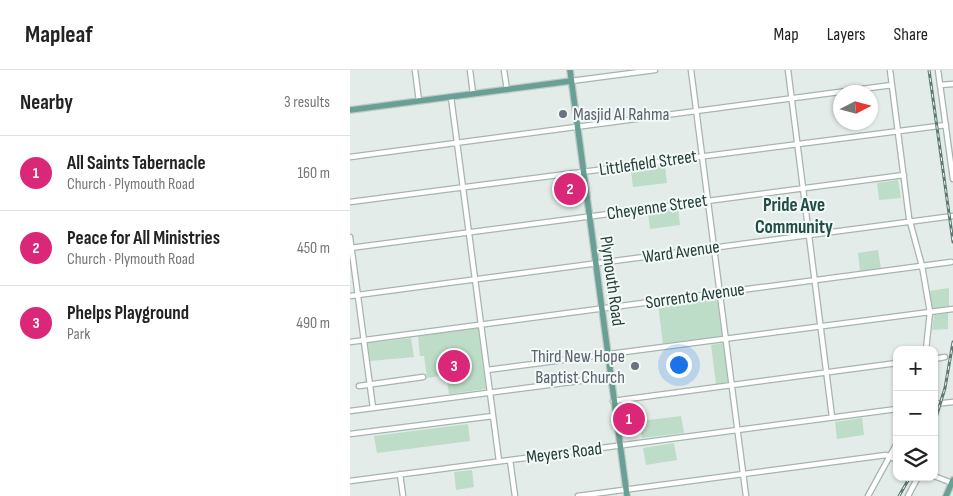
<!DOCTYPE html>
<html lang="en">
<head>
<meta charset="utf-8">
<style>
  :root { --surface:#fff; --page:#f2f2f2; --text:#222; --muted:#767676; --line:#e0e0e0; --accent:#db2777 }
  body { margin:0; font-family:"Sofia Sans Condensed",sans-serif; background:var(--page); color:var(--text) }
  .controls { position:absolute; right:15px; bottom:15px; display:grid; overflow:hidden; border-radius:10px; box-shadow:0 1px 4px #0004 }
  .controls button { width:45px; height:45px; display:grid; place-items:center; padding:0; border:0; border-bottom:1px solid var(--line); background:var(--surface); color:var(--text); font:25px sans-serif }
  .compass { position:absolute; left:483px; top:15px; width:45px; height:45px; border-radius:50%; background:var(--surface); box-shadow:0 1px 4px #0004; rotate:84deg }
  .you { position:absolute; left:328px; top:294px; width:18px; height:18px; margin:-12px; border:4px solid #fff; border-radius:50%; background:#1a73e8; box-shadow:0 0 0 8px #1a73e833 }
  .badge { display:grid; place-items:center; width:32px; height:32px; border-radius:50%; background:var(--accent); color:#fff; font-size:16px; font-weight:700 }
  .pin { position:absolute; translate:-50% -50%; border:2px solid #fff; box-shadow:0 1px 5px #0006 }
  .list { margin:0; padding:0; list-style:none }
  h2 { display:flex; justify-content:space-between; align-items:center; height:65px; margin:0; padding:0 20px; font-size:21px }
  h2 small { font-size:16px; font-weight:400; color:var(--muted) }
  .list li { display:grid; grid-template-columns:32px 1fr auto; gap:15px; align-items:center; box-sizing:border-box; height:75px; padding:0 20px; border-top:1px solid var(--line) }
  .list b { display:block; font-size:19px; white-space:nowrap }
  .list p { margin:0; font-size:16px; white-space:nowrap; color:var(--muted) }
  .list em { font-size:16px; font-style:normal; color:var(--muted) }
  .icon { flex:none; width:28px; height:28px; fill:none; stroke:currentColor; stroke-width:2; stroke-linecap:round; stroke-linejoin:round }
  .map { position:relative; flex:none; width:603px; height:426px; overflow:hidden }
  header { display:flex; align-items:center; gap:30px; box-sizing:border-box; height:70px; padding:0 25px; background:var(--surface); border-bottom:1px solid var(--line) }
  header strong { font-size:24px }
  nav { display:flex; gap:28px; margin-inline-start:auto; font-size:18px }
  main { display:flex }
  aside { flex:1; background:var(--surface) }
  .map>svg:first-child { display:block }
</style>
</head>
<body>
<header>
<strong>Mapleaf</strong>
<nav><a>Map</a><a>Layers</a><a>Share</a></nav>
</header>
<main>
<aside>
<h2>Nearby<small>3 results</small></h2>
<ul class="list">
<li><span class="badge">1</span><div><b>All Saints Tabernacle</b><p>Church · Plymouth Road</p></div><em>160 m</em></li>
<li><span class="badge">2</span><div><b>Peace for All Ministries</b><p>Church · Plymouth Road</p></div><em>450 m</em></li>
<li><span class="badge">3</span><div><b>Phelps Playground</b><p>Park</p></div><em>490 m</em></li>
</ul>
</aside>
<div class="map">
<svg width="603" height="426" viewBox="0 0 603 426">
  <rect width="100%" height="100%" fill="#e3ece9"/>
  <path fill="#bdddc8" d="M315,96l2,17 -34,4 -2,-17z
    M548,110l3,18 -22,2 -2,-17z
    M328,139l2,16 -30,4 -2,-16z
    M528,180l3,18 -21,3 -2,-18z
    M599,218v18l-17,3 -3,-18z
    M367,227l5,39 -59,8 -5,-39z
    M598,243v16l-16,1 2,-15z
    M128,258l8,61 -37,5 -3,-19 -19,3 -3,-22h-4l-2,-20z
    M61,268l3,19 -44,4 -2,-18z
    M373,273l5,39 -12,2 -5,-39z
    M331,346l3,17 -42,5 -2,-17z
    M512,348l2,17 -27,4 -2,-17z
    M118,354l2,17 -93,12 -3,-17z
    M324,373l3,17 -31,5 -3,-17z
    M122,400l2,17 -18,3 -2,-18z"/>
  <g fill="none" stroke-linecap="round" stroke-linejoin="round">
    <defs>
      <path id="minor" d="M65,0l4,31
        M120,0l3,24
        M154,0l3,20
        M341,0l55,426
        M438,0l44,347
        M540,0l19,148 13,48 8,46 -4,38
        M588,0l15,109
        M221,11l84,-11
        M590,15l13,-1
        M101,27l48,364
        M0,87l542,-72
        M0,132l596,-77
        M0,167l23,171
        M0,178l554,-73
        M0,226l603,-80
        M0,272l601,-80
        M584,289l11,-2
        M137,300l466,-61
        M9,316l64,-9
        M263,331l284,-38
        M584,334l19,-2
        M0,341l260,-34
        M0,364l143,-18
        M160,390l5,36
        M50,404l3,22
        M584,406l18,7
        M0,411l547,-72
        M228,426l308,-41 11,5
        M518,426l29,-53
        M558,426l10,-19"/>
      <path id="major" d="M220,0l57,426
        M0,40l221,-29
        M596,426l7,-16"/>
    </defs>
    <use href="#minor" stroke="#a6b4b0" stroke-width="7"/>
    <use href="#major" stroke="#c1c9c7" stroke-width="8"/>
    <use href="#minor" stroke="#fff" stroke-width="4.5"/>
    <use href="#major" stroke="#69a096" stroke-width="5.5"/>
    <defs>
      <path id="rail" d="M579,0l24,172
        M584,354l11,-36 8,-46
        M549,426l11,-19"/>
    </defs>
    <use href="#rail" stroke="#5e7873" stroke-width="3"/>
    <use href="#rail" stroke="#f3f9f7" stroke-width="1" stroke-dasharray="4" stroke-linecap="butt"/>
  </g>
  <g fill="#6b7280" stroke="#f3f9f7" stroke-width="2">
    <circle cx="213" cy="44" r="5"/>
    <circle cx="285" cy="296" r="5"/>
  </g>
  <g text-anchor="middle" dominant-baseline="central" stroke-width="4" stroke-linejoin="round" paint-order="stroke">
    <g font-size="18" fill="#5b616d" stroke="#f3f9f7" text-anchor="start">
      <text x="223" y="44">Masjid Al Rahma</text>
      <text x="275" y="286" text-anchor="end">Third New Hope<tspan x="275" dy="21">Baptist Church</tspan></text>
    </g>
    <g font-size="18" fill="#233d38" stroke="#f3f9f7">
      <text transform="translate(298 93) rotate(-8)">Littlefield Street</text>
      <text transform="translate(307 137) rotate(-8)">Cheyenne Street</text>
      <text transform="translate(331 182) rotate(-8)">Ward Avenue</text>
      <text transform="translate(262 211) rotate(82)">Plymouth Road</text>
      <text transform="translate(345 226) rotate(-8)">Sorrento Avenue</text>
      <text transform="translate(214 383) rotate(-7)">Meyers Road</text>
    </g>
    <g font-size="19" font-weight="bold" fill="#204e47" stroke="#f3f9f7">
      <text x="444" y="135">Pride Ave<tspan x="444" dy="22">Community</tspan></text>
    </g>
  </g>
</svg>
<div class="controls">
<button>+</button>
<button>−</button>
<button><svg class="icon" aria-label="layers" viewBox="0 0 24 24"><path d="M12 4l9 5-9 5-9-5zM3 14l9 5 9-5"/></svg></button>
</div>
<svg class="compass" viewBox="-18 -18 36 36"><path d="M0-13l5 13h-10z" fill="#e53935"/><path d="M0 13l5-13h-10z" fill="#767676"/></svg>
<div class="you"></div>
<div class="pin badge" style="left:279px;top:349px">1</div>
<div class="pin badge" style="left:220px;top:119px">2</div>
<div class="pin badge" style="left:104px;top:296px">3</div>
</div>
</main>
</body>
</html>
